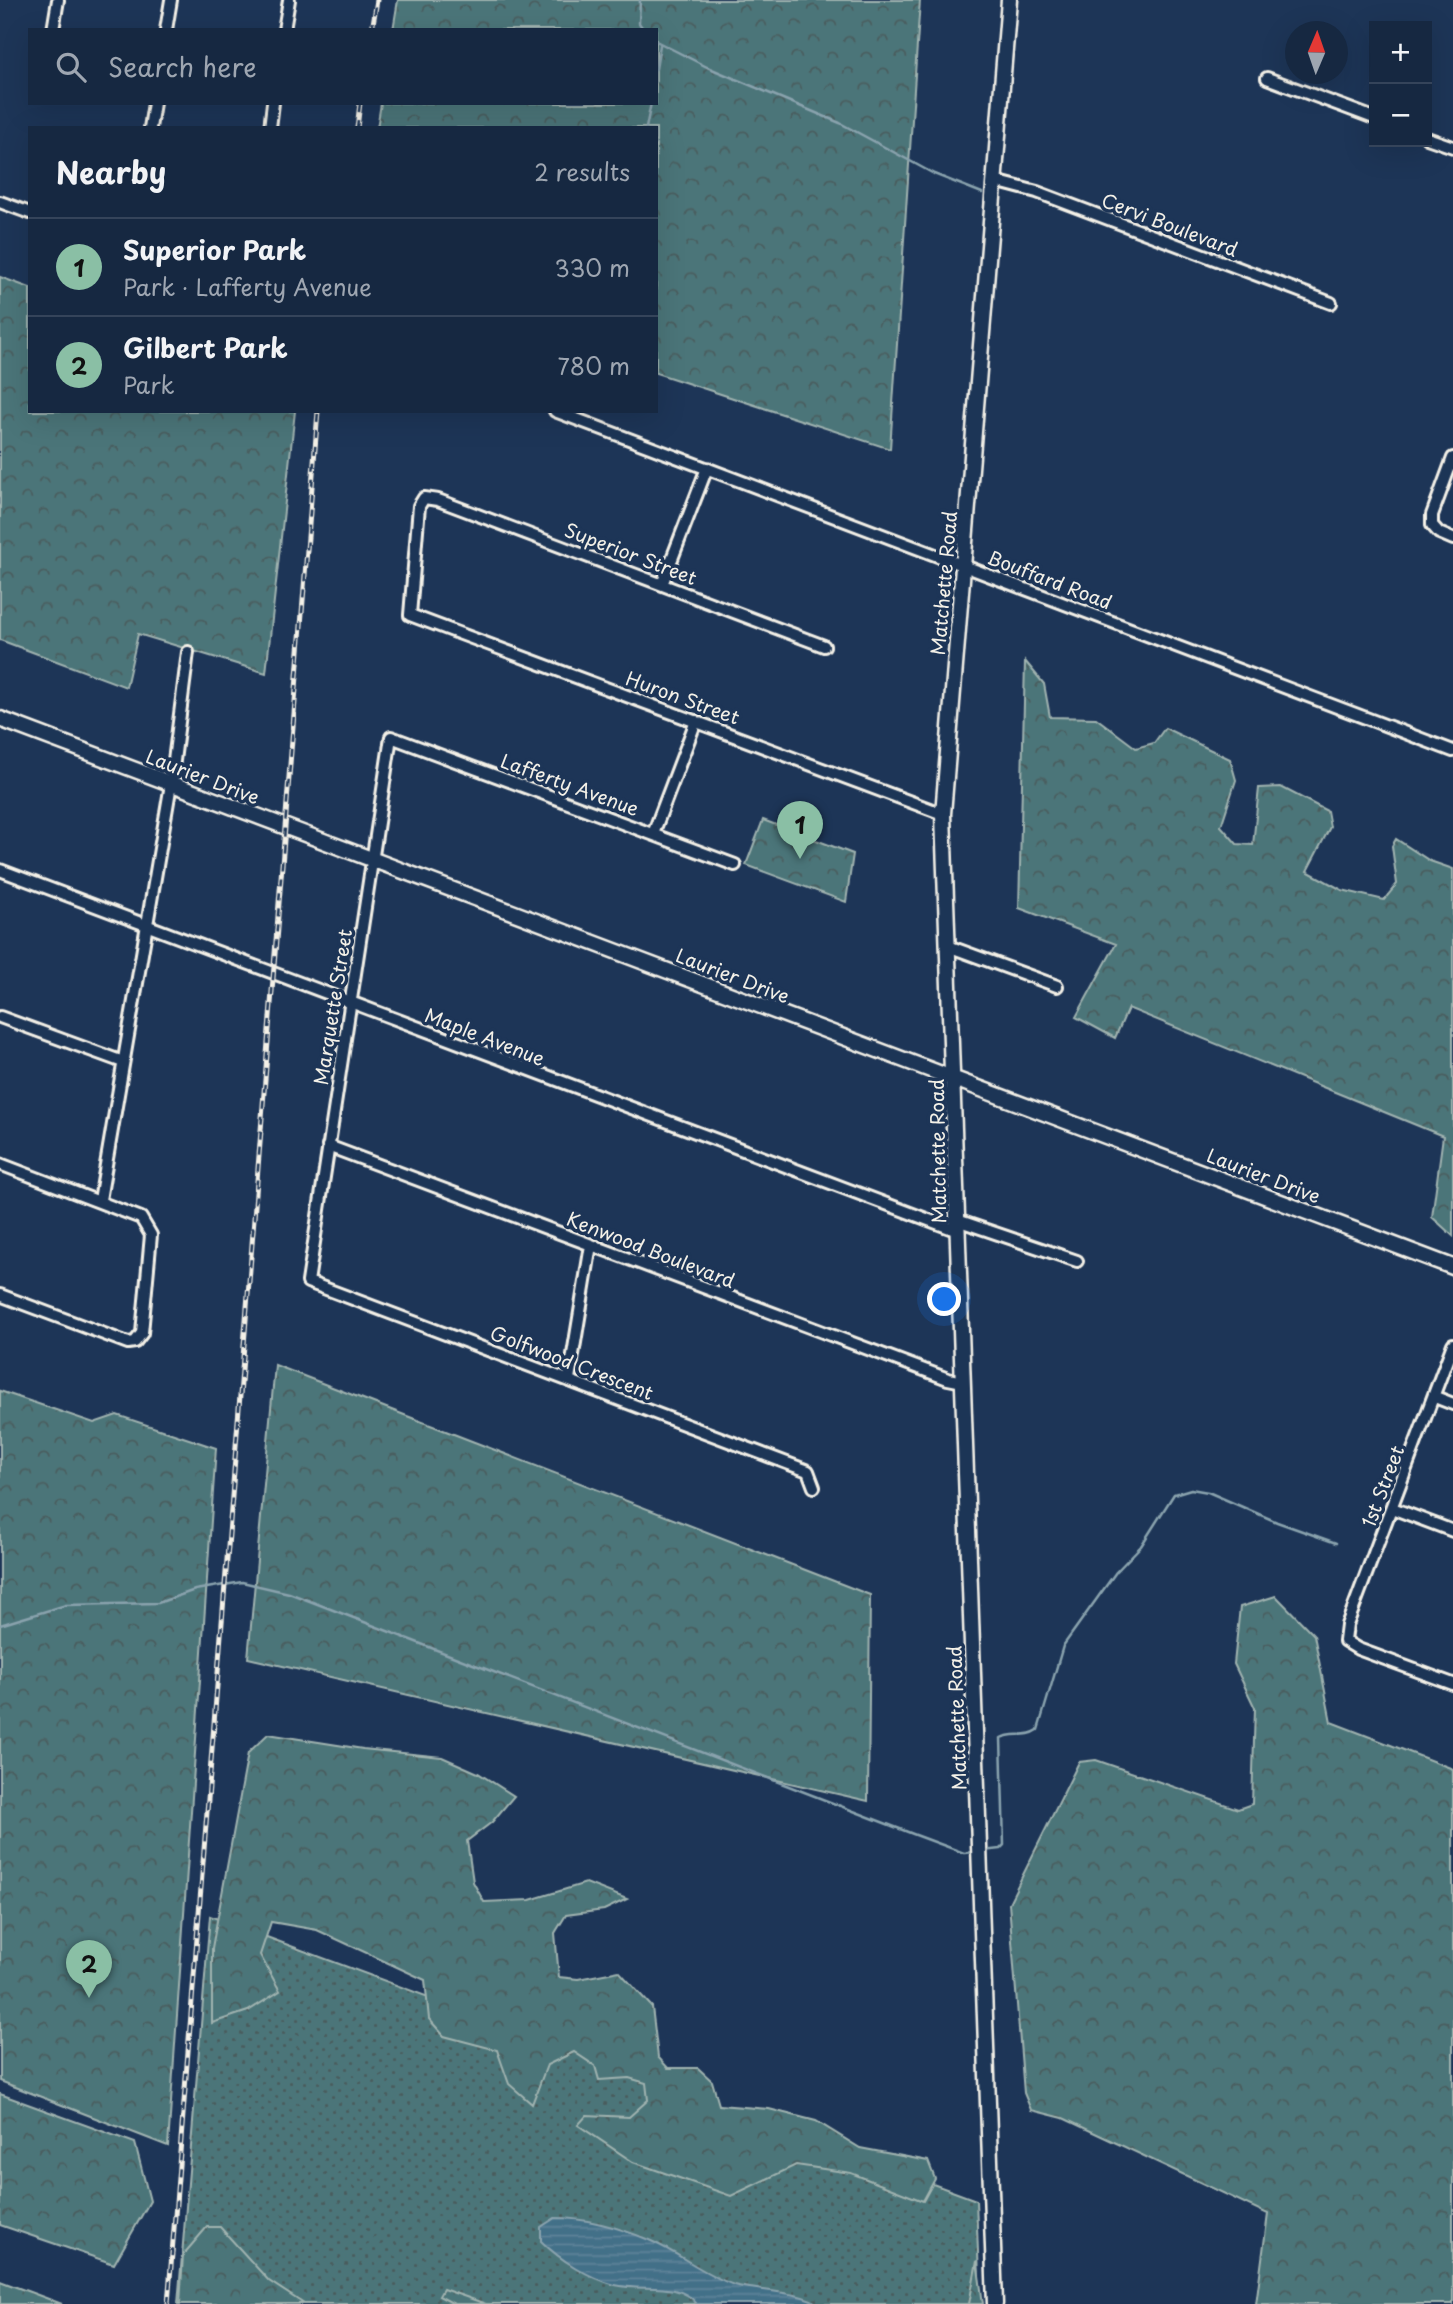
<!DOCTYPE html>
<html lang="en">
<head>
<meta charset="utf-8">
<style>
  :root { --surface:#162841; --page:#23344c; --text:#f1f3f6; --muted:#9ea6b1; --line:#35445a; --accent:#8abfa5 }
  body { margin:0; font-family:"Playpen Sans",sans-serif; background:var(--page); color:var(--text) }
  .controls { position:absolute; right:21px; top:21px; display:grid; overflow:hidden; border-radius:0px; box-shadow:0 7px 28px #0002 }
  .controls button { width:63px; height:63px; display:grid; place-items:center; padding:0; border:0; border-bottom:2px solid var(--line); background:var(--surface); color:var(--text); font:35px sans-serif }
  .compass { position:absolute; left:1285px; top:21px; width:63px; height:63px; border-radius:50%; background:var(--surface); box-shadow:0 7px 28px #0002; rotate:2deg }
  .you { position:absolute; left:945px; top:1300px; width:24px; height:24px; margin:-18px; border:5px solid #fff; border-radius:50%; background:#1a73e8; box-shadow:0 0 0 10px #1a73e833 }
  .badge { display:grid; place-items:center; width:46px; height:46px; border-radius:50%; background:var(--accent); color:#111; font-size:23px; font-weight:700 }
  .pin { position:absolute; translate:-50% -58px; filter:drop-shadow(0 2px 4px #0008) }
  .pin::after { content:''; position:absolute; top:37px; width:24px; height:21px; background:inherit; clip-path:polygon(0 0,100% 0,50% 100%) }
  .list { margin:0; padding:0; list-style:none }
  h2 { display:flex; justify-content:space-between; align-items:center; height:91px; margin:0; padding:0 28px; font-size:30px }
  h2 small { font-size:23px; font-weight:400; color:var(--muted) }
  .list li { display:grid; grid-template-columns:46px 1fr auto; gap:21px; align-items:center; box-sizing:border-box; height:98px; padding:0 28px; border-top:2px solid var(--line) }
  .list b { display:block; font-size:26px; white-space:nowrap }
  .list p { margin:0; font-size:23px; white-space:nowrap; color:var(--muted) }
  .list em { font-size:23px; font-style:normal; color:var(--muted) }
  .icon { flex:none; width:38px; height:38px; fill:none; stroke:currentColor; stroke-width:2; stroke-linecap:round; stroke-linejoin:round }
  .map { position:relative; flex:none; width:1453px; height:2304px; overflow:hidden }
  .search { position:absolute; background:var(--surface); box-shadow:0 7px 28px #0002; left:28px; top:28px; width:630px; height:77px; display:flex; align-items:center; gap:18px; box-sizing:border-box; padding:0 24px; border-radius:0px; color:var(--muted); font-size:26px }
  .panel { position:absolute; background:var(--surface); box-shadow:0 7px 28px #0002; left:28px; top:126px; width:630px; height:287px; border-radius:0px }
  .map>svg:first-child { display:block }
</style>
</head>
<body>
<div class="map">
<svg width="1453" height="2304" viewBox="0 0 1453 2304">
  <defs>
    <pattern id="grass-dots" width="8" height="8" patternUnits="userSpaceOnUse" patternTransform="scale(1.75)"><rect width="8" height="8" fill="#4c7579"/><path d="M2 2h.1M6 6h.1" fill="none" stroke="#4a5c5d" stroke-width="1.8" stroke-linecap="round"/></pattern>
    <pattern id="forest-crowns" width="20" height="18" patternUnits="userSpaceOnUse" patternTransform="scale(1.75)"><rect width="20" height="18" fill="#4c7579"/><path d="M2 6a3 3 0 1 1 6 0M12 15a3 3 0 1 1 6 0" fill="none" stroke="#4a5c5d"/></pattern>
    <pattern id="water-rules" width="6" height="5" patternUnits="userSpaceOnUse" patternTransform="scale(1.75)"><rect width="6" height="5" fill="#436f88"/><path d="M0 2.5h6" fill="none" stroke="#5f8499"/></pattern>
  </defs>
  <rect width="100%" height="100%" fill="#1d3557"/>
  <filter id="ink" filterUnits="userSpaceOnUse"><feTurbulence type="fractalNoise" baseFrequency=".0143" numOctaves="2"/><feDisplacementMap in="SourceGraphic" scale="14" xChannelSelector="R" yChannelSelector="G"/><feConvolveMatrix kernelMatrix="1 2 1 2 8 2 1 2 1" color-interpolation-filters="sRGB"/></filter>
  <g filter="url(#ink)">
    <path fill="url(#grass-dots)" stroke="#a0b3b0" stroke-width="2" d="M210,1916l766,284 4,104h-802z"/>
    <path fill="url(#forest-crowns)" stroke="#a0b3b0" stroke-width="2" d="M398,0h522l-30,449 -234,-76v-245h-279l4,-25h275v-73h-263z
      M0,277l30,11v123h265l-29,262 -128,-39 -12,53 -126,-47z
      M1025,661l19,23 6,33 46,1 40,30 18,-5 11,-15 65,31 6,21 -15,46 16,18 16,1 6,-57 22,-1 46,24 3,16 -23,44 35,19 42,10 13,-16 -5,-38 4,-7 34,22 23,8v367l-21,-19 11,-81 -315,-128 -13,30 -39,-21 40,-73 -97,-36z
      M763,820l90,34 -7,48 -100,-37z
      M275,1365l595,230 -2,206 -620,-143z
      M0,1391l94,32 23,-8 99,33 -48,698 -168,-65z
      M1276,1596l38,39 17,87 122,47v535h-197l12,-90 -205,-96 -32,-8 -7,-17 -15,-190 70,-141 17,-2 142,49 14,-5 3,-96 -21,-44 6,-57z
      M268,1734l95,15 79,8 36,16 36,23 -22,26 -25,19 6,41 11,20 46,-2 56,-17 41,16 -23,11 -38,5 -11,18 4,44 19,2 41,-8 33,36 6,50 10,11h30l14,13 7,24 50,4 47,12 44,27 68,13 7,18 -12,22 -72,-28 -55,-8 -65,31 -98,-34 -55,-37 9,-10 42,2 19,-17 -2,-17 -17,-5 -30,2 -4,-14 -21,-14 -27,13 -15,39 -23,-20 -12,-34 -53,-14 -15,-17 -4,-39 -108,-50 -46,-8 -11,33 20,36 -32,20 -36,12v-75l36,-195z
      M0,2094l135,49 15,58 -36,63 -114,-39z
      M207,2227h13l49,54 35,23h-124l3,-49z
      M977,2261l6,43h-14z
      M0,2281l62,23h-62z
      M443,2289l43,15h-32l-15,-8z"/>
    <path fill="url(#water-rules)" stroke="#8aa3ae" stroke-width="2" d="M555,2218c33,0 63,9 94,22 30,13 54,34 85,45 17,5 76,8 82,19h-119c-18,-24 -55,-12 -82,-19 -26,-7 -55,-25 -74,-44v-14z"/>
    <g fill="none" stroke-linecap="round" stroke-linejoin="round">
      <path stroke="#8aa3ae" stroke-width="2.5" d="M640,0l-1,23 5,7
        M656,41l51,26 133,56 94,51 48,19
        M656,69l4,-24
        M646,128l5,-25
        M0,1625l66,-20 92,-2 37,-13 47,-8 47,11 624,241 51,19 9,-1
        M983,1851l17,-2 4,-4 -3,-107c12,-6 26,0 37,-8l25,-84 53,-74 25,-26 33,-52 17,-5 17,3 69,30 59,21"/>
      <defs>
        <path id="minor" d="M53,30l5,-30
          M166,30l5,-30
          M284,30l5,-30
          M1267,78l107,40
          M150,128l4,-25
          M270,128l3,-25
          M1427,138l26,9
          M995,181l42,11 294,111
          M0,202l30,11
          M555,411l898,340
          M1453,458l-21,57v10l7,8 14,6
          M663,582l44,-114
          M824,646l-386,-146 -14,-2 -5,8 -9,109 533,199
          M653,834l43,-113
          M735,865l-344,-128 -83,545 500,189 6,16
          M0,870l958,361
          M948,946l109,40
          M0,1017l123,45
          M328,1146l620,233 15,3
          M0,1164l141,54 10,17 -9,98 -7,9 -7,1 -128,-48
          M100,1200l71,-416 17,-132
          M957,1220l120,41
          M1453,1344l-106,281 -2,16 13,8 95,35
          M569,1379l22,-134
          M1435,1397l18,7
          M1392,1508l61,23"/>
        <path id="tertiary" d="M0,719l1453,548
          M995,2304l-52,-1490 66,-814"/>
      </defs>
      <use href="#minor" stroke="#f4f1e8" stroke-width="16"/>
      <use href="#tertiary" stroke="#f4f1e8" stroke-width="19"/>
      <use href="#minor" stroke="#1d3557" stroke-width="10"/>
      <use href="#tertiary" stroke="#1d3557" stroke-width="14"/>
      <defs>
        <path id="rail" d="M372,30l5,-30
          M357,128l3,-25
          M168,2304l150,-1893"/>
      </defs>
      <use href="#rail" stroke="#f4f1e8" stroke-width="5"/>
      <use href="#rail" stroke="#1d3557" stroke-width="2.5" stroke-dasharray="8" stroke-linecap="butt"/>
    </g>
  </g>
  <g text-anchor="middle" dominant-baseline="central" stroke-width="7" stroke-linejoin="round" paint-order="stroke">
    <g font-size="19" fill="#f4f1e8" stroke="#1d3557">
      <text transform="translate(1170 224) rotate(21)">Cervi Boulevard</text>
      <text transform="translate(631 553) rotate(21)">Superior Street</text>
      <text transform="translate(1050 579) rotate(21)">Bouffard Road</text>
      <text transform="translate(943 583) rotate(-85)">Matchette Road</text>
      <text transform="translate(683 697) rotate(20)">Huron Street</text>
      <text transform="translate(203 776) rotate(21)">Laurier Drive</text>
      <text transform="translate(570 784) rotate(20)">Lafferty Avenue</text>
      <text transform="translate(733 975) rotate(21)">Laurier Drive</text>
      <text transform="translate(332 1007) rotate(-81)">Marquette Street</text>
      <text transform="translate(485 1036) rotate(21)">Maple Avenue</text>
      <text transform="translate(937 1151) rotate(-91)">Matchette Road</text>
      <text transform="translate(1264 1175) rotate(21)">Laurier Drive</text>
      <text transform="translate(651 1249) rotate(21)">Kenwood Boulevard</text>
      <text transform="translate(572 1362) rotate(21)">Golfwood Crescent</text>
      <text transform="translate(1382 1486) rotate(-69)">1st Street</text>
      <text transform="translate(956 1718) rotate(-92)">Matchette Road</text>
    </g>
  </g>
</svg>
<div class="controls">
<button>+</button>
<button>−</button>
</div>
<svg class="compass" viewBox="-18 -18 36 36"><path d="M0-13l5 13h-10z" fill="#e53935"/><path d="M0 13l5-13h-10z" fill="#9ea6b1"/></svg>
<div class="you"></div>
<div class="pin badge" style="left:800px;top:859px">1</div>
<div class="pin badge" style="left:89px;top:1998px">2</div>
<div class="search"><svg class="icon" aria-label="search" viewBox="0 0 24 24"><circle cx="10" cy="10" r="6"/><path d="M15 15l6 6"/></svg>Search here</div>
<section class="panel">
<h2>Nearby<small>2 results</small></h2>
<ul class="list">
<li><span class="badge">1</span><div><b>Superior Park</b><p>Park · Lafferty Avenue</p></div><em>330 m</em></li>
<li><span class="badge">2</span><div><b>Gilbert Park</b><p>Park</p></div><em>780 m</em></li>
</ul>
</section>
</div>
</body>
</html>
